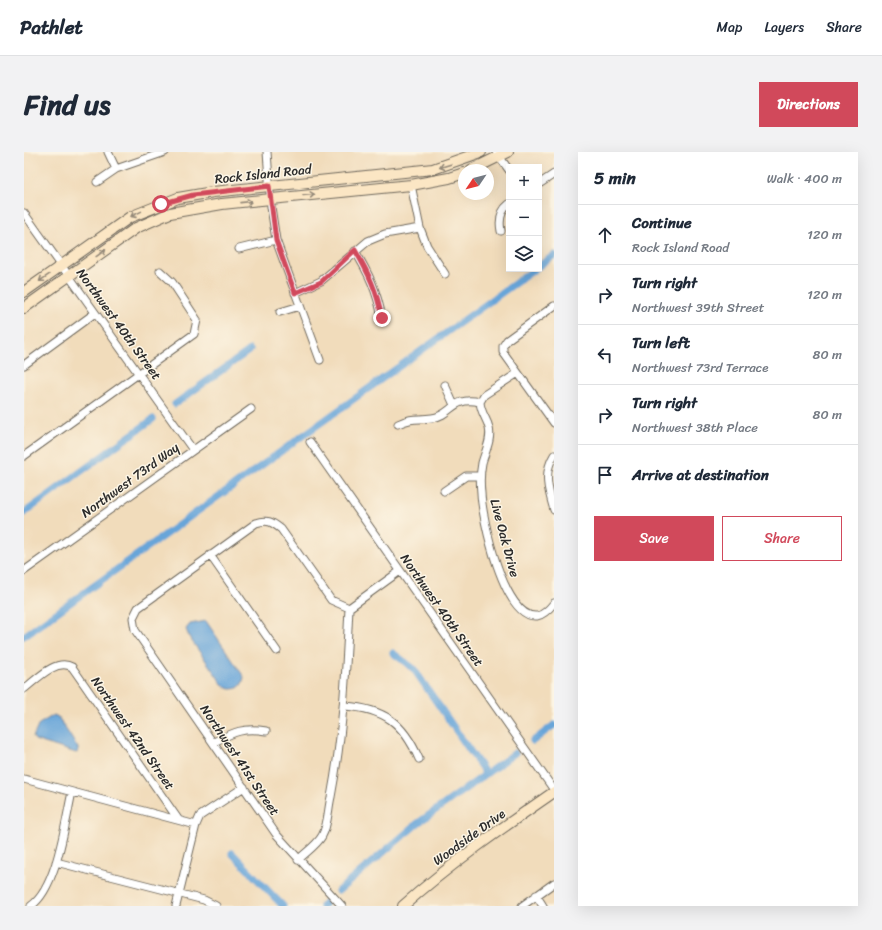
<!DOCTYPE html>
<html lang="en">
<head>
<meta charset="utf-8">
<style>
  :root { --surface:#fff; --page:#f2f2f3; --text:#1f2937; --muted:#747a83; --line:#e0e1e3; --accent:#d1495b }
  body { margin:0; font-family:Sriracha,sans-serif; background:var(--page); color:var(--text) }
  .controls { position:absolute; right:12px; top:12px; display:grid; overflow:hidden; border-radius:0px; box-shadow:0 4px 16px #0002 }
  .controls button { width:36px; height:36px; display:grid; place-items:center; padding:0; border:0; border-bottom:1px solid var(--line); background:var(--surface); color:var(--text); font:20px sans-serif }
  .compass { position:absolute; left:434px; top:12px; width:36px; height:36px; border-radius:50%; background:var(--surface); box-shadow:0 4px 16px #0002; rotate:235deg }
  .stop { position:absolute; width:12px; height:12px; margin:-9px; border:3px solid #d1495b; border-radius:50%; background:#fff }
  .stop.end { background:#d1495b; border-color:#fff; box-shadow:0 1px 4px #0008 }
  .list { margin:0; padding:0; list-style:none }
  h2 { display:flex; justify-content:space-between; align-items:center; height:52px; margin:0; padding:0 16px; font-size:17px }
  h2 small { font-size:13px; font-weight:400; color:var(--muted) }
  .list li { display:grid; grid-template-columns:26px 1fr auto; gap:12px; align-items:center; box-sizing:border-box; height:60px; padding:0 16px; border-top:1px solid var(--line) }
  .list b { display:block; font-size:15px; white-space:nowrap }
  .list p { margin:0; font-size:13px; white-space:nowrap; color:var(--muted) }
  .list em { font-size:13px; font-style:normal; color:var(--muted) }
  .actions { display:flex; gap:8px; padding:12px 16px }
  .actions a { flex:1; padding:9px 0; border:1px solid var(--accent); border-radius:0px; text-align:center; font-size:14px; color:var(--accent) }
  .actions .main { background:var(--accent); color:#fff }
  .icon { flex:none; width:22px; height:22px; fill:none; stroke:currentColor; stroke-width:2; stroke-linecap:round; stroke-linejoin:round }
  .map { position:relative; flex:none; width:530px; height:754px; overflow:hidden; border-radius:0px }
  header { display:flex; align-items:center; gap:24px; box-sizing:border-box; height:56px; padding:0 20px; background:var(--surface); border-bottom:1px solid var(--line) }
  header strong { font-size:19px }
  nav { display:flex; gap:22px; margin-inline-start:auto; font-size:14px }
  .intro { display:flex; align-items:center; justify-content:space-between; box-sizing:border-box; height:96px; padding:0 24px }
  h1 { margin:0; font-size:28px }
  .button { padding:10px 18px; border-radius:0px; background:var(--accent); color:#fff; font-size:14px; font-weight:700 }
  main { display:flex; gap:24px; padding:0 24px }
  aside { flex:1; background:var(--surface); border-radius:0px; box-shadow:0 4px 16px #0002 }
  .map>svg:first-child { display:block }
</style>
</head>
<body>
<header>
<strong>Pathlet</strong>
<nav><a>Map</a><a>Layers</a><a>Share</a></nav>
</header>
<div class="intro"><h1>Find us</h1><a class="button">Directions</a></div>
<main>
<div class="map">
<svg width="530" height="754" viewBox="0 0 530 754">
  <rect width="100%" height="100%" fill="#fcf5e5"/>
  <filter id="ink" filterUnits="userSpaceOnUse"><feTurbulence type="fractalNoise" baseFrequency=".025" numOctaves="2"/><feDisplacementMap in="SourceGraphic" scale="8" xChannelSelector="R" yChannelSelector="G"/><feConvolveMatrix kernelMatrix="1 2 1 2 8 2 1 2 1" color-interpolation-filters="sRGB"/></filter>
  <filter id="wash" filterUnits="userSpaceOnUse"><feTurbulence type="fractalNoise" baseFrequency=".012" numOctaves="4" result="noise"/><feDisplacementMap in="SourceGraphic" scale="16" xChannelSelector="R" yChannelSelector="G"/><feGaussianBlur stdDeviation="0.9" result="paint"/><feColorMatrix in="noise" values="0 0 0 0 0 0 0 0 0 0 0 0 0 0 0 0 0 1.4 0 .05"/><feComposite in="paint" operator="in"/></filter>
  <g filter="url(#wash)">
    <rect width="100%" height="100%" fill="#f1dcbb"/>
    <path fill="#67a5d9" stroke="#496882" d="M182,469l38,56c-2,10 -5,12 -15,12l-6,-4 -34,-48 -3,-8 4,-5z
      M30,563l4,2 20,31v4l-2,1 -41,-13 -2,-3 6,-13z"/>
    <g fill="none" stroke-linecap="round" stroke-linejoin="round">
      <path stroke="#67a5d9" stroke-width="7" d="M515,114l15,-11
        M151,252l75,-54
        M0,361l129,-94
        M0,484l511,-367
        M369,501l20,15 73,106
        M509,589l21,-16
        M208,701l51,53
        M314,739l80,-68 97,-70
        M298,754l5,-5"/>
    </g>
  </g>
  <g filter="url(#ink)">
    <g fill="none" stroke-linecap="round" stroke-linejoin="round">
      <defs>
        <path id="street" d="M84,0l8,17
          M243,0l4,55 5,33 44,120
          M472,0l13,18
          M73,30l19,-13 49,-17
          M515,32l15,-10
          M387,33l9,43 7,18 18,28
          M0,61l169,237
          M477,79c-2,-10 -1,-20 8,-27
          M215,97l37,-9
          M331,99c14,23 22,40 27,67
          M271,141l26,-12 47,-40 17,-7 35,-6
          M530,154l-47,34 -4,6v6l51,71
          M256,160l20,-6
          M0,213l71,-52
          M421,233l9,20
          M456,250c1,12 7,16 9,26 3,11 -4,24 -7,35 -2,10 -2,20 -1,30 1,25 23,127 56,123 7,-1 13,-8 17,-13
          M374,272c15,-7 19,-4 34,-6 21,-3 19,-22 48,-16l4,-7 34,-22
          M286,290l244,348
          M530,303c-11,18 -6,35 0,55
          M0,304l170,-122 3,-14 -25,-38 -12,-11
          M420,339l22,-15h14
          M186,403l67,96
          M0,419l227,-162
          M325,456l51,-37
          M0,537c13,-10 32,-31 48,-22l106,152
          M321,554c39,3 58,16 74,53
          M190,590c20,-10 30,-15 52,-11
          M0,627l172,46
          M274,708c8,-8 19,-15 24,-24 6,-10 6,-27 9,-39 12,-63 15,-125 18,-189
          M32,710l148,38 12,6
          M512,743l7,11
          M7,754c26,-18 34,-83 41,-114
          M152,754l20,-81 4,-9 44,-29
          M318,754l-66,-72 -141,-204 -2,-12 5,-10 118,-85c12,-4 16,-1 25,6l50,71 18,8
          M498,754l32,-23"/>
        <path id="secondary" d="M447,18l37,-18
          M0,140l106,-75 48,-19 35,-6 220,-23 48,-17
          M0,156l112,-80 34,-15 52,-9 189,-19 38,-7 15,-5
          M379,754c47,-42 99,-78 151,-114"/>
      </defs>
      <use href="#street" stroke="#70695d" stroke-width="9"/>
      <use href="#secondary" stroke="#70695d" stroke-width="12"/>
      <use href="#street" stroke="#fff" stroke-width="7"/>
      <use href="#secondary" stroke="#fbe6c4" stroke-width="10"/>
    </g>
    <defs><path id="oneway-shaft" d="M-6 0H5M1.5-3L5.5 0L1.5 3" fill="none" stroke-width="1.6" stroke-linecap="round" stroke-linejoin="round"/></defs>
    <g stroke="#938878">
      <use href="#oneway-shaft" transform="translate(421 14) rotate(163)"/>
      <use href="#oneway-shaft" transform="translate(285 43) rotate(-5)"/>
      <use href="#oneway-shaft" transform="translate(222 50) rotate(-6)"/>
      <use href="#oneway-shaft" transform="translate(112 62) rotate(154)"/>
      <use href="#oneway-shaft" transform="translate(77 101) rotate(-36)"/>
      <use href="#oneway-shaft" transform="translate(20 126) rotate(145)"/>
    </g>
  </g>
  <g fill="none" stroke-linecap="round" stroke-linejoin="round" filter="url(#ink)">
    <path stroke="#d1495b" stroke-width="5" d="M137,52l32,-9 76,-9 7,54 19,53 26,-11 34,-32c14,24 22,41 27,68"/>
  </g>
  <g text-anchor="middle" dominant-baseline="central" stroke-width="3" stroke-linejoin="round" paint-order="stroke">
    <g font-size="13" fill="#2b2b2b" stroke="#fcf5e5">
      <text transform="translate(239 22) rotate(-6)">Rock Island Road</text>
      <text transform="translate(95 172) rotate(54)">Northwest 40th Street</text>
      <text transform="translate(106 328) rotate(-36)">Northwest 73rd Way</text>
      <text transform="translate(481 386) rotate(75)">Live Oak Drive</text>
      <text transform="translate(418 458) rotate(55)">Northwest 40th Street</text>
      <text transform="translate(109 581) rotate(55)">Northwest 42nd Street</text>
      <text transform="translate(216 608) rotate(56)">Northwest 41st Street</text>
      <text transform="translate(445 685) rotate(-36)">Woodside Drive</text>
    </g>
  </g>
</svg>
<div class="controls">
<button>+</button>
<button>−</button>
<button><svg class="icon" aria-label="layers" viewBox="0 0 24 24"><path d="M12 4l9 5-9 5-9-5zM3 14l9 5 9-5"/></svg></button>
</div>
<svg class="compass" viewBox="-18 -18 36 36"><path d="M0-13l5 13h-10z" fill="#e53935"/><path d="M0 13l5-13h-10z" fill="#747a83"/></svg>
<div class="stop" style="left:137px;top:52px"></div>
<div class="stop end" style="left:358px;top:166px"></div>
</div>
<aside>
<h2>5 min<small>Walk · 400 m</small></h2>
<ul class="list">
<li><svg class="icon" aria-label="ahead" viewBox="0 0 24 24"><path d="M12 20V5M6 11l6-6 6 6"/></svg><div><b>Continue</b><p>Rock Island Road</p></div><em>120 m</em></li>
<li><svg class="icon" aria-label="right" viewBox="0 0 24 24"><path d="M7 20v-9h11M14 6l5 5-5 5"/></svg><div><b>Turn right</b><p>Northwest 39th Street</p></div><em>120 m</em></li>
<li><svg class="icon" aria-label="left" viewBox="0 0 24 24"><path d="M17 20v-9H6M10 6l-5 5 5 5"/></svg><div><b>Turn left</b><p>Northwest 73rd Terrace</p></div><em>80 m</em></li>
<li><svg class="icon" aria-label="right" viewBox="0 0 24 24"><path d="M7 20v-9h11M14 6l5 5-5 5"/></svg><div><b>Turn right</b><p>Northwest 38th Place</p></div><em>80 m</em></li>
<li><svg class="icon" aria-label="arrive" viewBox="0 0 24 24"><path d="M6 21V4h12l-3 4 3 4H6"/></svg><div><b>Arrive at destination</b></div></li>
</ul>
<div class="actions"><a class="main">Save</a><a>Share</a></div>
</aside>
</main>
</body>
</html>
